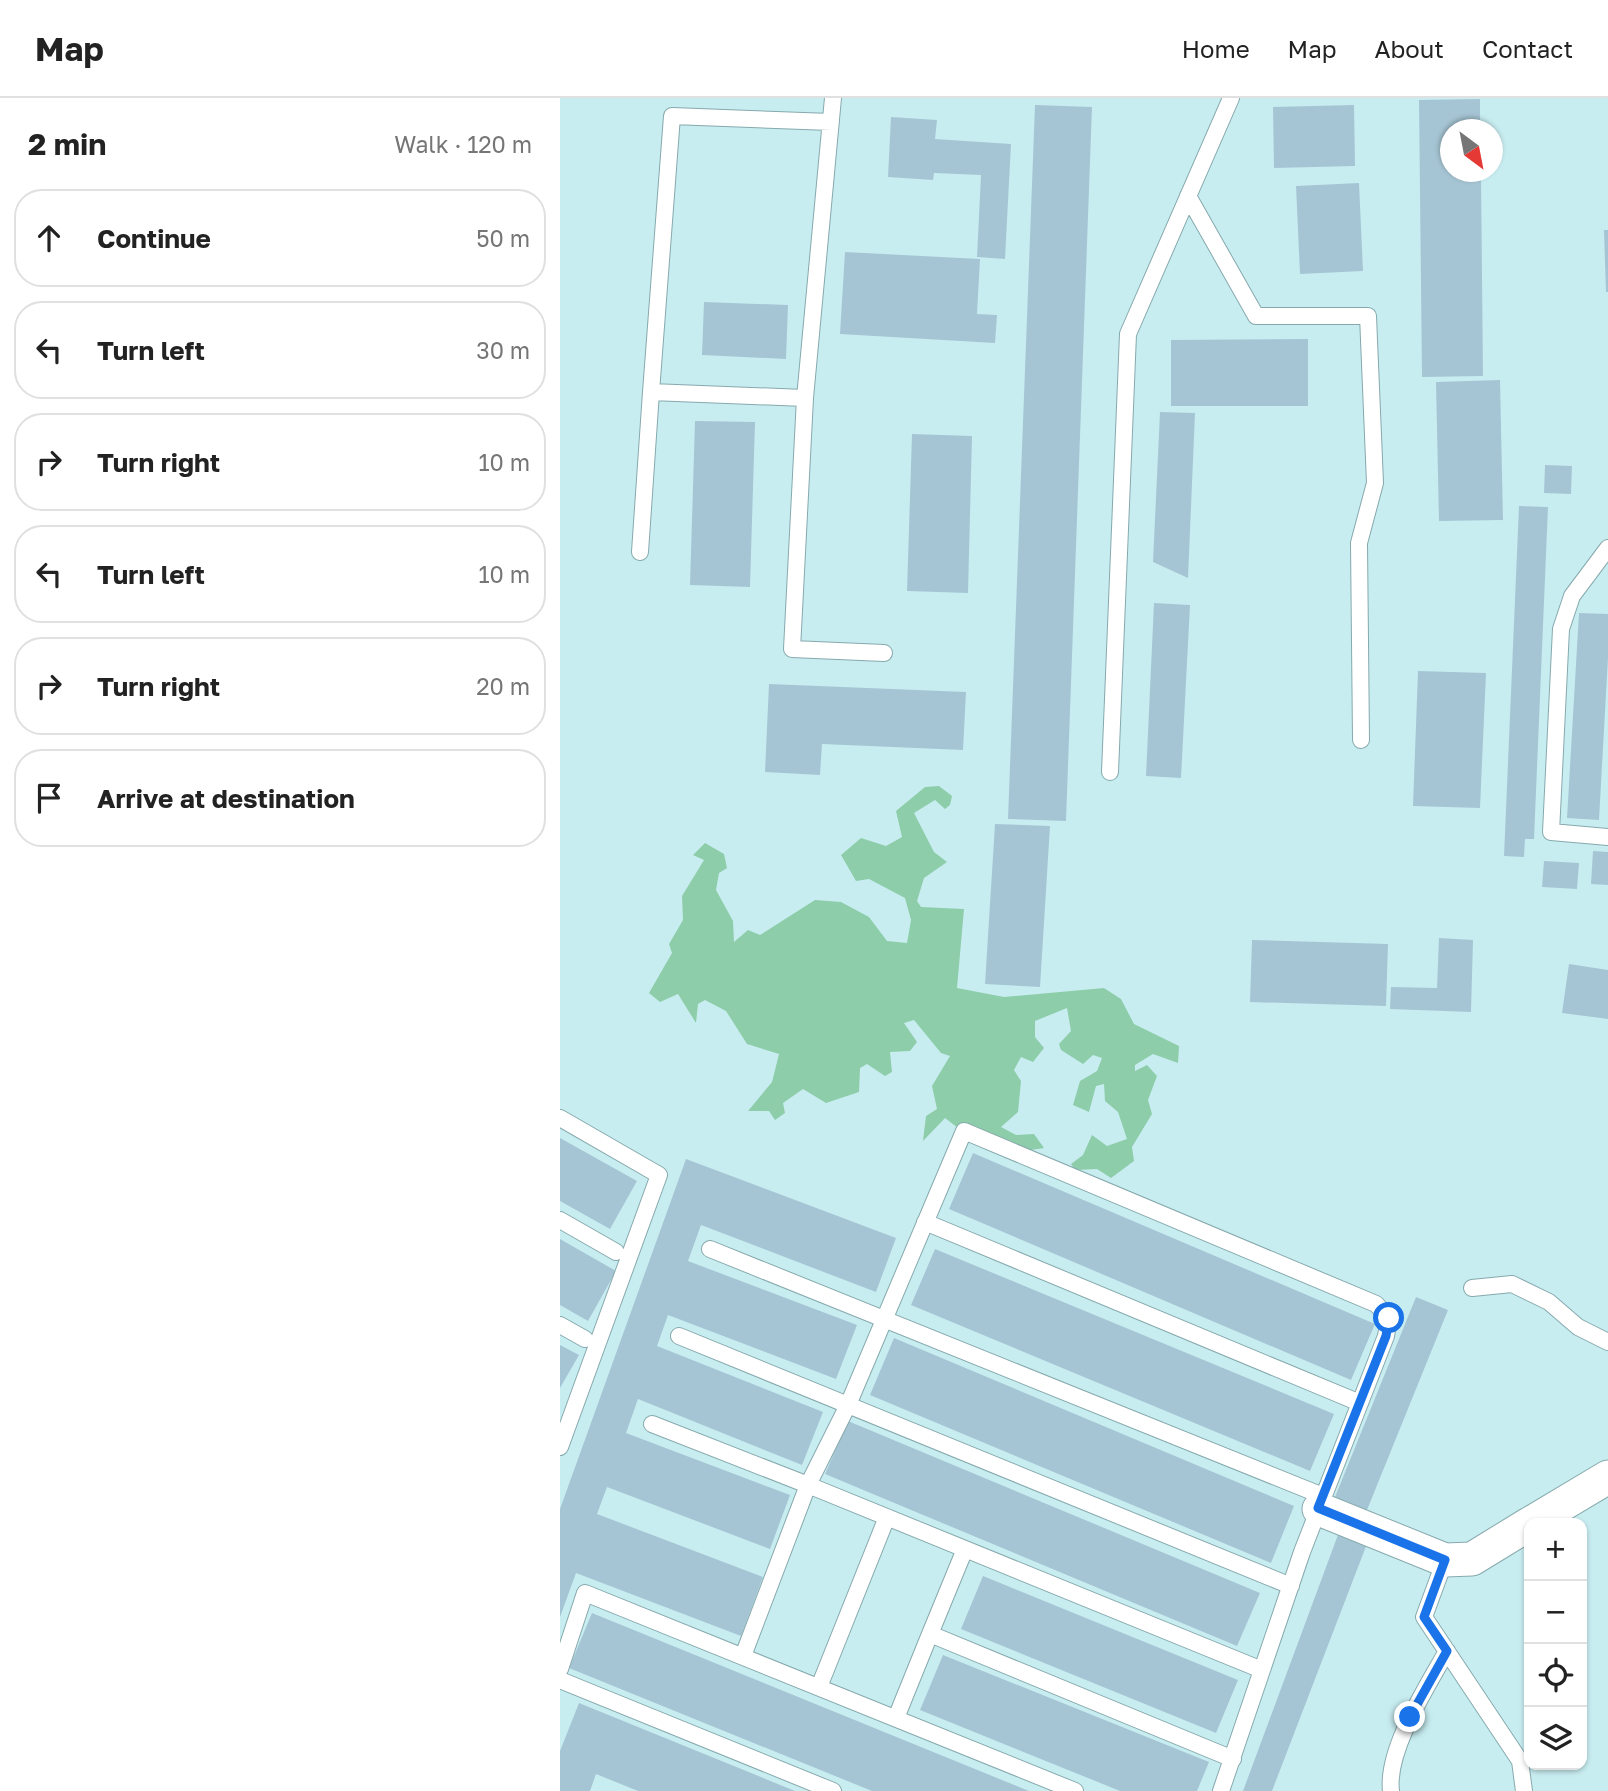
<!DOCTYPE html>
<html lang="en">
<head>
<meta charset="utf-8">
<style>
  :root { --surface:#fff; --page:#f2f2f2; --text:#222; --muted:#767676; --line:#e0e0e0 }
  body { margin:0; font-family:"Golos Text",sans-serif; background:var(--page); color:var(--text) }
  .controls { position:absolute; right:21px; bottom:21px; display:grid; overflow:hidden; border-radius:14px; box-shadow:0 2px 5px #0004 }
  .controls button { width:63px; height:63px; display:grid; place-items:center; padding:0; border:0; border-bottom:2px solid var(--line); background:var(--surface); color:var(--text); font:35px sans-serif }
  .compass { position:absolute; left:880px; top:21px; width:63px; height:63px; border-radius:50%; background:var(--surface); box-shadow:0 2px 5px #0004; rotate:148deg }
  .stop { position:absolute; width:21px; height:21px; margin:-16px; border:5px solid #1a73e8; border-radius:50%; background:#fff }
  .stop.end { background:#1a73e8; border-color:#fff; box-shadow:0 2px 7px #0008 }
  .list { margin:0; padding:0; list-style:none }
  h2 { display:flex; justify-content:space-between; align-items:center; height:91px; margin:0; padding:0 28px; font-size:30px }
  h2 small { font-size:23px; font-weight:400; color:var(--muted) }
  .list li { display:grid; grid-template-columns:46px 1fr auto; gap:21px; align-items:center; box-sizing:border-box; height:98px; margin:0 14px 14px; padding:0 14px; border:2px solid var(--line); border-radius:28px }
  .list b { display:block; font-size:26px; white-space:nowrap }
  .list em { font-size:23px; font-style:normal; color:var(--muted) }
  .icon { flex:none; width:38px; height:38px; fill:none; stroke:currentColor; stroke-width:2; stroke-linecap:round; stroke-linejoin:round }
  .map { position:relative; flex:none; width:1048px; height:1693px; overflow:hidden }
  header { display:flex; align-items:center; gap:42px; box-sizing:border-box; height:98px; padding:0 35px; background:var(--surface); border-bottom:2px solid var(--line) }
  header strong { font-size:33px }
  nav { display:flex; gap:38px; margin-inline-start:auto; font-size:24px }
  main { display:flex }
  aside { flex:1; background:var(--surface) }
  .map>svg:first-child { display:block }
</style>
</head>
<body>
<header>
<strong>Map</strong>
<nav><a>Home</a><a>Map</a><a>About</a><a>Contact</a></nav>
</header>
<main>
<aside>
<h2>2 min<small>Walk · 120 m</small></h2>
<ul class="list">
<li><svg class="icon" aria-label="ahead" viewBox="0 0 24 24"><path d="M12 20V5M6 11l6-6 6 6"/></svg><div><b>Continue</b></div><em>50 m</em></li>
<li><svg class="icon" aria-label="left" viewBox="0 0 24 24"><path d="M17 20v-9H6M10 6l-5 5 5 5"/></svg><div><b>Turn left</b></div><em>30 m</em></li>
<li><svg class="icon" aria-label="right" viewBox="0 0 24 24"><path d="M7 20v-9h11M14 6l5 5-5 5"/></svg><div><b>Turn right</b></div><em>10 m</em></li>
<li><svg class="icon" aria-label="left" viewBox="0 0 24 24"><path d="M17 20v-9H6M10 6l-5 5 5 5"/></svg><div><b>Turn left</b></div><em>10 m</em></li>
<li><svg class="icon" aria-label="right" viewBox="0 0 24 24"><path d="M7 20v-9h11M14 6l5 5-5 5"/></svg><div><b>Turn right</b></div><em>20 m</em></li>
<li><svg class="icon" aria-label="arrive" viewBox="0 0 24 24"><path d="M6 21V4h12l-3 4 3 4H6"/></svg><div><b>Arrive at destination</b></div></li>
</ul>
</aside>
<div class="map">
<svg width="1048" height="1693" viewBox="0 0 1048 1693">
  <rect width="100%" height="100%" fill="#c8edf1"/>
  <path fill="#8dcda9" d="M379,688l13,10 -2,9 -5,4 -10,-9 -21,13 20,39 13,10 -23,16 -7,23 4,6 43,2 -7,79 47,9 100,-9 17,11 13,25 45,22 -1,17 -25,-9 -18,11v6l12,-6 10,11 -9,24 4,14 -20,33 2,14 -23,17 -14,-9 -22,1 -4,-6 12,-9 9,-20 15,11 20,-7 -9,-27 -13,-11 -1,-17 -8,2 -7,26 -16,-7 7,-24 17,-10 5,-13 -9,-3 -10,9 -22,-14 -2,-6 12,-13 -4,-23 -32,13v16l9,11 -11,14 -12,-5 -7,13 7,11 -3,31 -17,15 15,8 18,-1 10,14 -20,3 -62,-20 -17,-13 -22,23 3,-25 11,-7 -5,-23 18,-30 -9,-3 -27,-33 -10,3 13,19 -7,9 -20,1 2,20 -7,4 -18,-12 -7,4 -1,24 -33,11 -23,-14 -20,14 2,10 -10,7 -6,-9h-21l24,-29 7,-28 -32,-10 -21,-33 -21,-11 -7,4 -2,19 -18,-29 -18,8 -11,-9 23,-40 -3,-9 14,-24 -1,-24 22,-36 -11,-5 12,-12 19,11 3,14 -8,5 -3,17 17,31 1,21 14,-12 12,5 55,-35 26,2 28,15 18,24 20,2 4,-23 -6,-22 -36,-19 -13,2 -15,-26 20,-17 25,8 16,-9 -6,-26 29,-24z"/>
  <path fill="#a6c5d4" d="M920,1v31h-30v42h31l2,204 -61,1 -3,-277z
    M475,7l57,2 -26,714 -58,-2z
    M794,7l1,61 -81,2 -1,-61z
    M331,19l46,3 -2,19 76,5 -6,115 -28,-2 4,-82 -47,-2 -1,7 -45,-3z
    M799,85l4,88 -63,3 -4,-88z
    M1044,132h4v62h-2z
    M285,154l135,7 -3,55 20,1 -2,28 -155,-9z
    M144,204l84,3 -2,54 -84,-4z
    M748,241v67h-137v-66z
    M940,282l3,140 -64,1 -3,-139z
    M600,314l35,1 -7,165 -35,-16z
    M135,323l60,1 -5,165 -60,-2z
    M352,336l60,2 -4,157 -61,-2z
    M985,367l27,1 -1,28 -27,-1z
    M959,408l29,1 -14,332h-9l-1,18 -20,-1z
    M594,505l36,2 -9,173 -35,-2z
    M1019,515l29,1v44l-9,162 -32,-2z
    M858,573l68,2 -6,135 -67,-2z
    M209,586l197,8 -3,58 -141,-6 -2,31 -55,-3z
    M435,726l55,2 -10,161 -55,-3z
    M1033,753l15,1v33l-17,-1z
    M984,763l35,2 -2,26 -35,-2z
    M879,840l34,2 -2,72 -81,-3 1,-22 46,1z
    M692,842l136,4 -2,62 -136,-4z
    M1009,866l39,6v49l-46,-6z
    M0,1040l77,43 -27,48 -50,-28z
    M413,1055l402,171 -24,56 -402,-171z
    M126,1061l210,79 -20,54 -175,-67 -13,36 169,64 -21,54 -168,-64 -11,31 166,66 -21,53 -164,-66 -12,34 164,62 -20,54 -163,-62 -10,27 166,63 -22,59 -165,-63 -16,44v-108z
    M0,1141l56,32 -28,50 -28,-16z
    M375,1151l399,165 -24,57 -399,-166z
    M856,1199l32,13 -81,200 -32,-13z
    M334,1240l400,168 -23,57 -401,-168z
    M0,1247l19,10 -19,33z
    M288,1323l412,172 -23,53 -412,-172z
    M782,1426l28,12 -98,255h-29z
    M423,1478l255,104 -22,53 -255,-104z
    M32,1515l437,178h-157l-303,-123z
    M383,1557l266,107 -12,29h-77l-200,-81z
    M19,1605l216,88h-157l-42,-17 -6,17h-30v-40z"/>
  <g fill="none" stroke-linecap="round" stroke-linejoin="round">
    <defs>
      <path id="service" d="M273,0l-28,300 -13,251 92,4
        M628,98l68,120h112l7,167 -16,60 2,197
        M91,294l21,-276 159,6
        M1048,450l-36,48 -11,33 -10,203 57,5
        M80,454l11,-160 154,6
        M550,674l18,-438 103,-236
        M0,1020l99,57 -99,272
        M0,1122l56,32
        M365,1124l435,181
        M150,1151l613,247
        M912,1190l40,-4 37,18 29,25 30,15
        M0,1227l25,14
        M119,1238l612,250
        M92,1326l156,61 40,-80 116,-274 412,173 13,14 -3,18 -84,216 -81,239
        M405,1451l-35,85 303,125
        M885,1462l-21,57 96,144 4,30
        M183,1558l65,-171 454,185
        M0,1571l25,-76 490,198
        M0,1582l273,111
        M259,1589l68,-170
        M336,1620l34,-84
        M831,1693c-5,-41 36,-104 56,-140"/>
      <path id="minor" d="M759,1411l126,51 27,-1 57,-35
        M971,1425l77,-46"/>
    </defs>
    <use href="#service" stroke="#86a9ad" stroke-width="18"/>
    <use href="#minor" stroke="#86a9ad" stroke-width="35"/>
    <use href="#service" stroke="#fff" stroke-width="16"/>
    <use href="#minor" stroke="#fff" stroke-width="33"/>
  </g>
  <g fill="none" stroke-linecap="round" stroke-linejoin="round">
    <path stroke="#1a73e8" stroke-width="9" d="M829,1220l-3,18 -68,172 127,52 -21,57 23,34 -37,66"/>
  </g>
</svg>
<div class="controls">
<button>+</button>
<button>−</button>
<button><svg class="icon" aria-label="locate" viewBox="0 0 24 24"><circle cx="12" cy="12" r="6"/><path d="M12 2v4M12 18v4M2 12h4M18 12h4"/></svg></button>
<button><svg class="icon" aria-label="layers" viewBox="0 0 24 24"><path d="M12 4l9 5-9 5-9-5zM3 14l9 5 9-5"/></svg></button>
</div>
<svg class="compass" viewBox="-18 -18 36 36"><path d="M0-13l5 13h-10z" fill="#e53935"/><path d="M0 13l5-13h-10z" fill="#767676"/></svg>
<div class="stop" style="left:829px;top:1220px"></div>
<div class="stop end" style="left:850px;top:1619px"></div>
</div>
</main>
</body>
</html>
